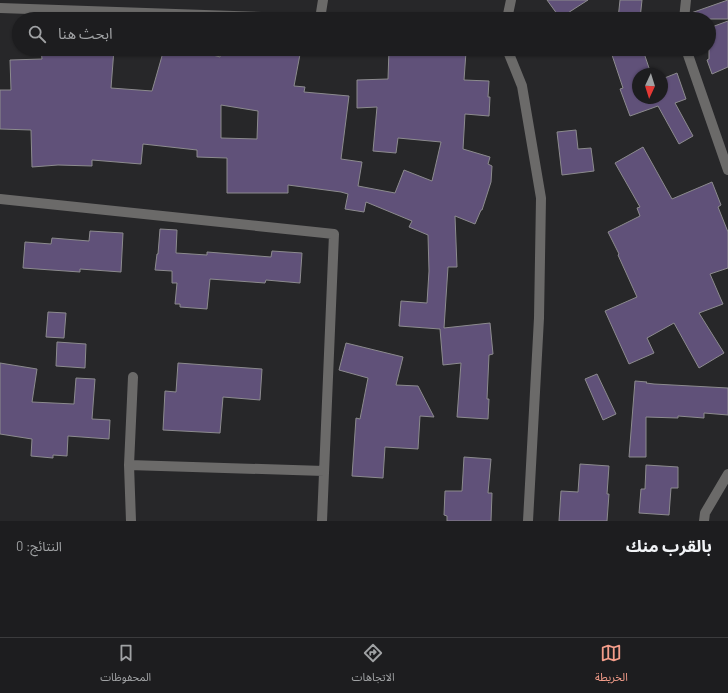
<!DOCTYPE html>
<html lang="ar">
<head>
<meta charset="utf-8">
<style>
  :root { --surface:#1d1d1f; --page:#2a2a2c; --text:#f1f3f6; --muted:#a0a2a4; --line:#3b3b3d; --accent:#f49d8a }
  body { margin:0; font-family:Barlow,"Noto Sans Arabic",sans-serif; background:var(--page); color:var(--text); direction:rtl }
  .compass { position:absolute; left:632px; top:68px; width:36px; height:36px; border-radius:50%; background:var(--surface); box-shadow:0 1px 3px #0004; rotate:184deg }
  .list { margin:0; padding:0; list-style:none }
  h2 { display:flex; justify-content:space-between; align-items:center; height:52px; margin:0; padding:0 16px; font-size:17px }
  h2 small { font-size:13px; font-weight:400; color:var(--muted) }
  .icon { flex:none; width:22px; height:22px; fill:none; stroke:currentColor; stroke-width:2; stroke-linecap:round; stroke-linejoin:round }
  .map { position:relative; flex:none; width:728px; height:521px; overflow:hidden; direction:ltr }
  .search { position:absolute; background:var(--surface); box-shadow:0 1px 3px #0004; left:12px; right:12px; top:12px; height:44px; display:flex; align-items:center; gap:10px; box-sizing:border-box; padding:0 14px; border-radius:22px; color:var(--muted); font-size:15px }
  .sheet { height:116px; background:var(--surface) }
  nav { display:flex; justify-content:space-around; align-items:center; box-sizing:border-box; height:56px; border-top:1px solid var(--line); background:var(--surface); font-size:11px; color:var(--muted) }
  nav a { display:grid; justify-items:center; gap:2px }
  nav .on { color:var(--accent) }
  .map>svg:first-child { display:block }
</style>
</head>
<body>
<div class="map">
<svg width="728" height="521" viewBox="0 0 728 521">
  <rect width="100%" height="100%" fill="#272729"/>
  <path fill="#605179" stroke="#8c8b8e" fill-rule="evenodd" d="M547,0h41l-28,18z
    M620,0h22l-2,19h-22z
    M728,0v19h-37v-6z
    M728,21v46l-16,7 -5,-14 2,-1v-31z
    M41,49h73l-3,39 41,3 12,-42h28l28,8 1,-8h80l-7,37 11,1 -1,5 45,4 -8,63 21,3 -4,24 37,7 9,-23 28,11 9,-39 -43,-4 -2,15 -23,-2 4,-44 -20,1v-28l31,-1 1,-30h32l45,3 -2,28 25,1 -1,16h2l-1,19 -24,-2 -2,35 27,8 -2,7 4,2 -1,16 -9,28h-1l-6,14 -20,-8 2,51h-9l-4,61 46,-5 3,31 -4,1 -2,44h2l-1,20 -31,-2 4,-54 -18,2 -3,-36 -41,-3 2,-25 26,2 2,-32 -1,-36 -19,-8 3,-6 -46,-19 -2,10 -19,-3 3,-15 -7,-2 -53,-7v8h-61v-35l-30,-1v-7l-54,-6 -2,20 -49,-4v6l-34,-1 -26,2 -1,-37 -31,-1v-39h11l-1,-30 32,-1zM221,105l37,6 -1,28 -36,-1z
    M610,49h19l1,5 13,-4 8,24h-13v24h24v-19l15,-6 9,26 -11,4 18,33 -14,8 -21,-38 -28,10 -10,-27 3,-1z
    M576,130l2,19 13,-1 3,23 -32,4 -5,-43z
    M643,147l29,52 40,-17 9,23 -3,2 10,25v36l-18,6 13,30 -24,9 25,40 -25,15 -25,-45 -27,15 7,15 -25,11 -24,-53 32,-14 -19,-42 1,-1 -11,-22 32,-16 -3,-8 3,-1 -25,-44z
    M160,229l17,1 -1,23 31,2v-3l64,5 1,-6 30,2 -2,30 -34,-3 -1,3 -55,-4 -3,30 -27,-2v-3h-5l2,-21h-5v-12l-17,-1 2,-16h1z
    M90,231l33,2 -2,39 -41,-3v3l-57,-4 2,-26 26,2 1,-6 37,3z
    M48,312l18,1 -2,25 -18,-1z
    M57,342l29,2 -1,24 -29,-2z
    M346,343l57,14 -7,28 22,1 16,31 -14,-1 -2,33 -33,-2 -2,31 -31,-2 4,-58 4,1 8,-41 -29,-8z
    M0,363l37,6 -5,33 42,2 2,-26 19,1 -3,40 18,1 -1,19 -41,-3 -1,20 -14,-1v3l-22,-2 1,-17 -32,-5z
    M178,363l84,6 -2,31 -37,-3 -3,36 -57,-3 2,-39 11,1z
    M597,374l19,40 -13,6 -18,-41z
    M635,381l12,1 -1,1 8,1 74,4v27l-24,-2v5l-26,-2v2l-32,-1v40h-17z
    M464,457l27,2 -3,34h4l-1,28h-44v-5l-3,-1 1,-24h17z
    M580,464l29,2 -2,28h2l-2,27h-48l2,-30 17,1z
    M646,465l32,2v21h-7l-2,27 -30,-2 2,-24h4z"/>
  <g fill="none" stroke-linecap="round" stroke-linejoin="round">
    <path stroke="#6b6a69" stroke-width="10" d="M0,8l321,11
      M320,19l3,-19
      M507,19l4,-19
      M684,19l2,-19
      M507,49l15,37 19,112 -2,120 -11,203
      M686,49l42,121
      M0,199l334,35 -12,287
      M129,465l195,6
      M131,521l-2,-56 4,-88
      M704,521l1,-8 23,-39"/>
  </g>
</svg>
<svg class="compass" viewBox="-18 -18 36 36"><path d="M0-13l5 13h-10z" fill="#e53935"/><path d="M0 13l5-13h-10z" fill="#a0a2a4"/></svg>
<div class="search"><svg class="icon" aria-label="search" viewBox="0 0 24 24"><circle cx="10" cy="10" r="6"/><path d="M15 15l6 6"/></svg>ابحث هنا</div>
</div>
<section class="sheet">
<h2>بالقرب منك<small>النتائج: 0</small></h2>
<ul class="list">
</ul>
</section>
<nav>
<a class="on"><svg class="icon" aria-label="map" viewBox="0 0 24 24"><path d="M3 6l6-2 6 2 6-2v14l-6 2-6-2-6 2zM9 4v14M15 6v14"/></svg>الخريطة</a>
<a><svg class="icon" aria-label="directions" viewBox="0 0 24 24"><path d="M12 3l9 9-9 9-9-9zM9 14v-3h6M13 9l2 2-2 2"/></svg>الاتجاهات</a>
<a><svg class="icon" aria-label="saved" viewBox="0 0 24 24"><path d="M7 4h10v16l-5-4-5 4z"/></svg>المحفوظات</a>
</nav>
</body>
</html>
